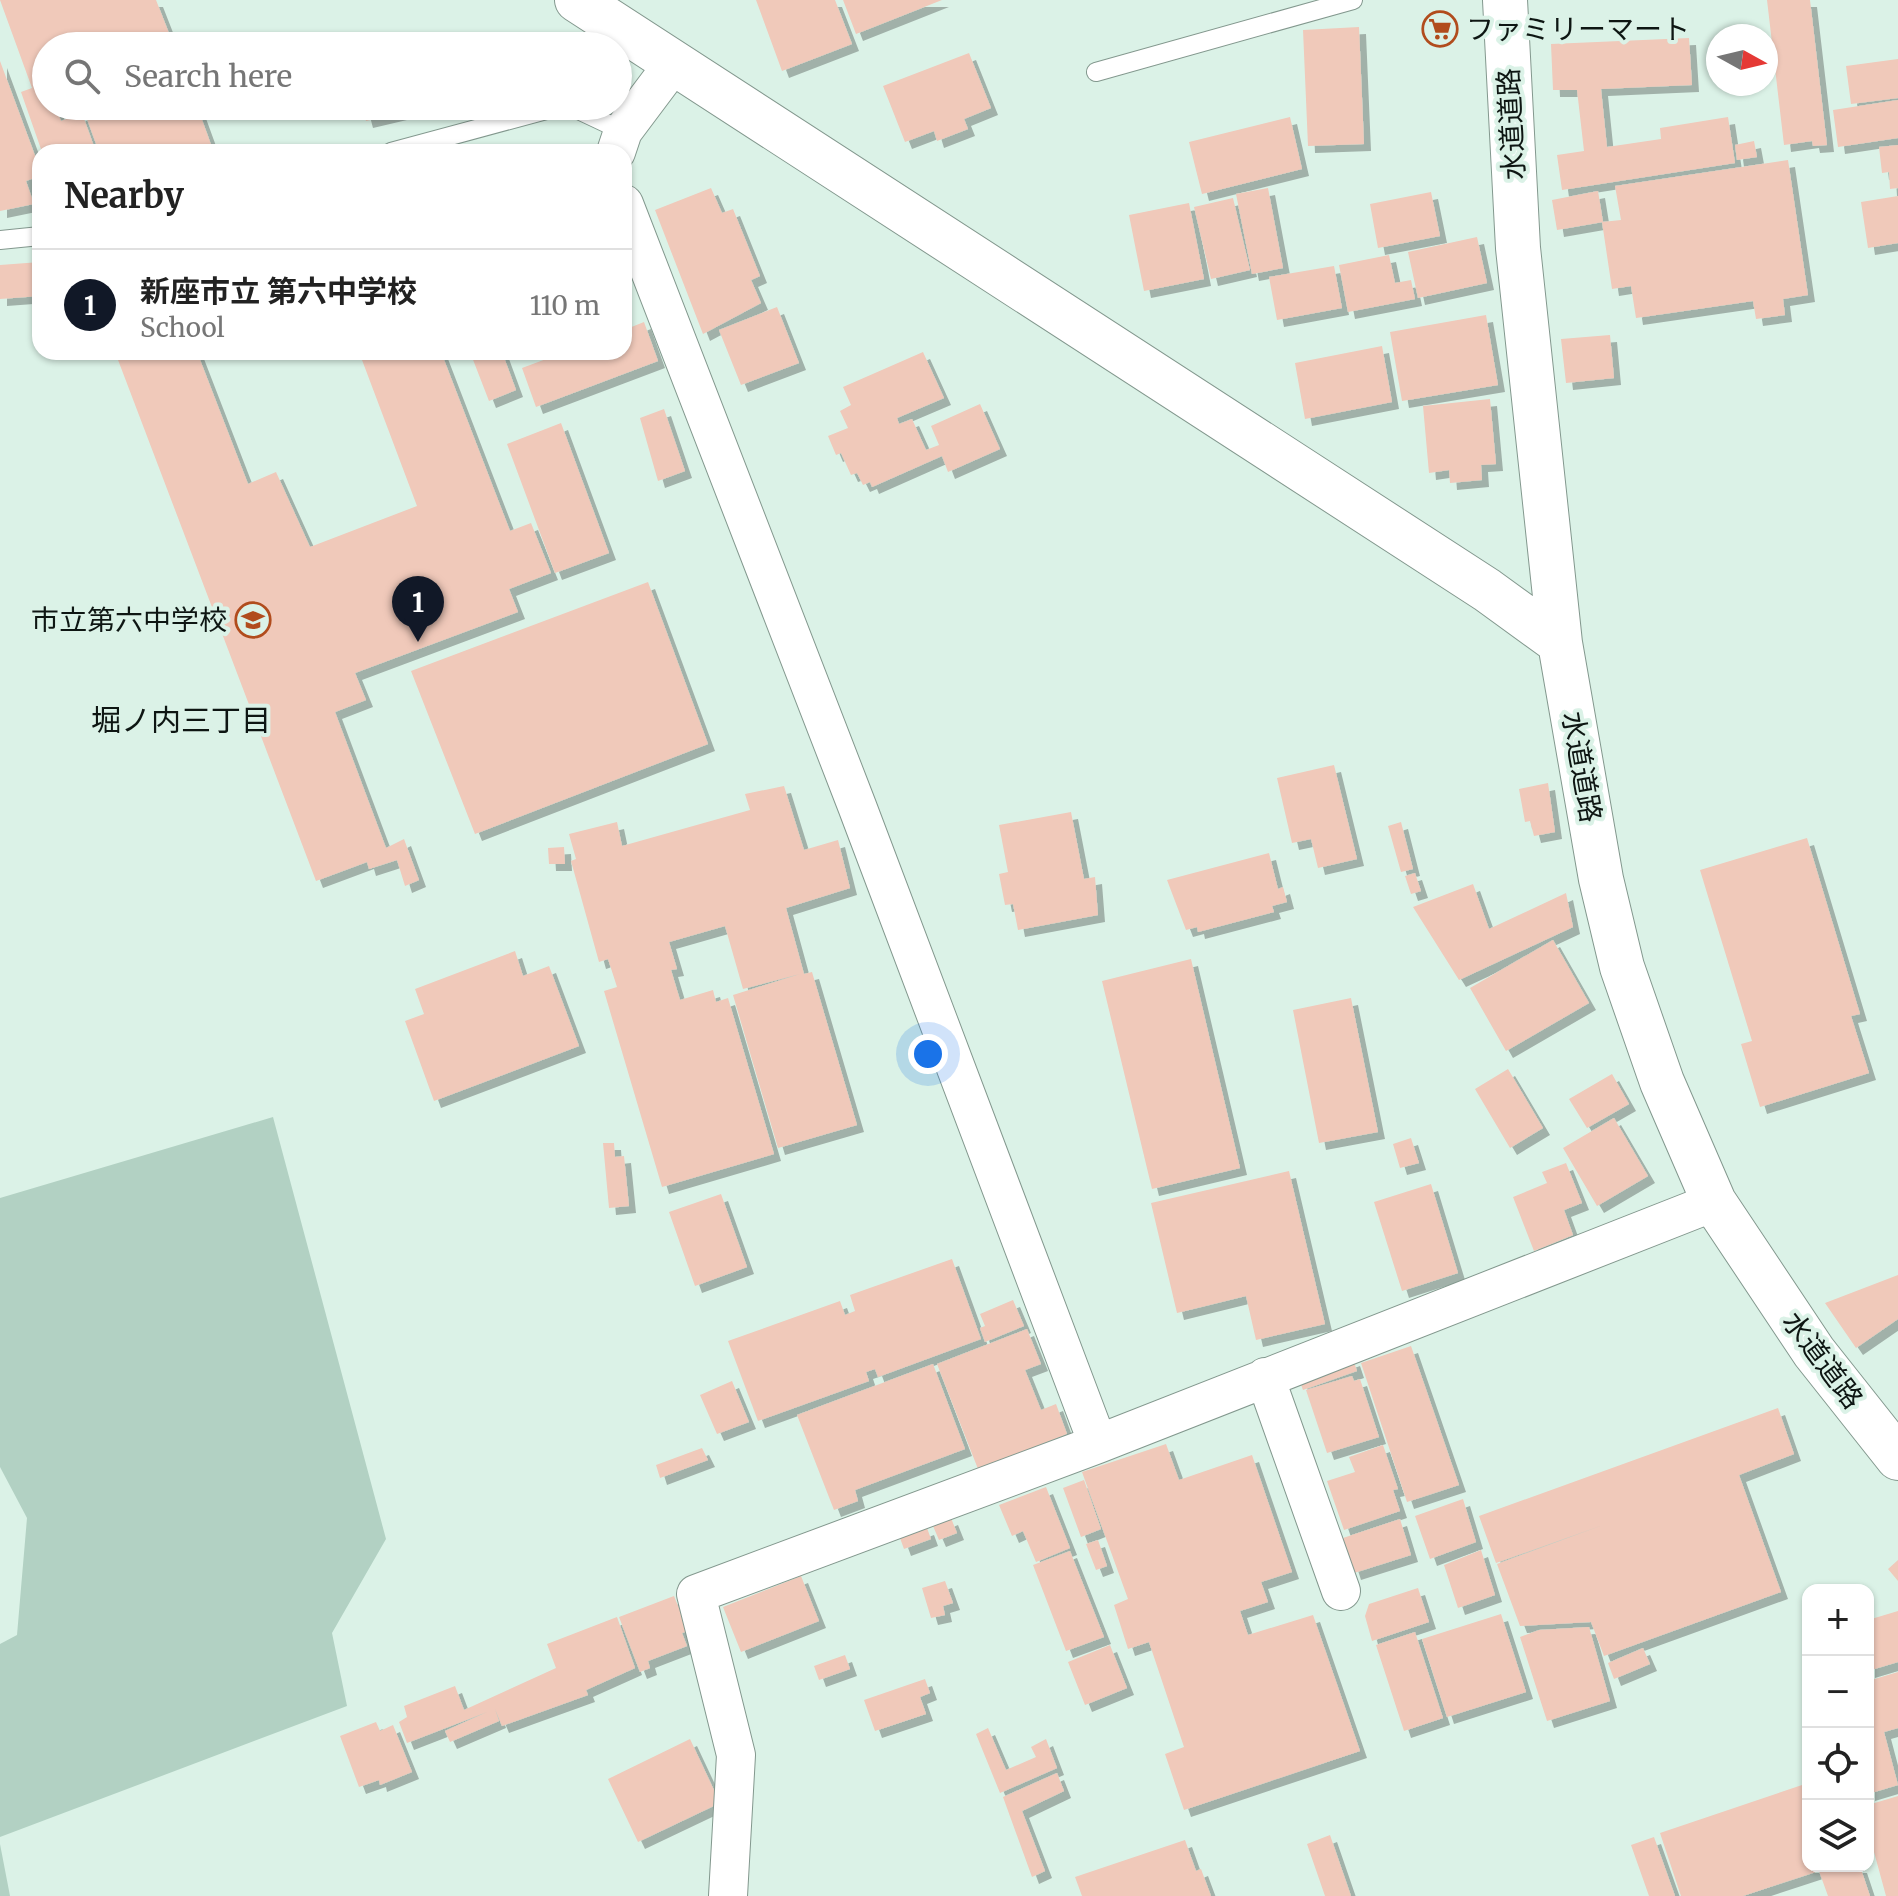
<!DOCTYPE html>
<html lang="en">
<head>
<meta charset="utf-8">
<style>
  :root { --surface:#fff; --page:#f2f2f2; --text:#222; --muted:#767676; --line:#e0e0e0; --accent:#111827 }
  body { margin:0; font-family:Merriweather,"Noto Sans JP",serif; background:var(--page); color:var(--text) }
  .controls { position:absolute; right:24px; bottom:24px; display:grid; overflow:hidden; border-radius:16px; box-shadow:0 2px 6px #0004 }
  .controls button { width:72px; height:72px; display:grid; place-items:center; padding:0; border:0; border-bottom:2px solid var(--line); background:var(--surface); color:var(--text); font:40px sans-serif }
  .compass { position:absolute; left:1706px; top:24px; width:72px; height:72px; border-radius:50%; background:var(--surface); box-shadow:0 2px 6px #0004; rotate:98deg }
  .you { position:absolute; left:928px; top:1054px; width:28px; height:28px; margin:-20px; border:6px solid #fff; border-radius:50%; background:#1a73e8; box-shadow:0 0 0 12px #1a73e833 }
  .badge { display:grid; place-items:center; width:52px; height:52px; border-radius:50%; background:var(--accent); color:#fff; font-size:26px; font-weight:700 }
  .pin { position:absolute; translate:-50% -66px; filter:drop-shadow(0 2px 4px #0008) }
  .pin::after { content:''; position:absolute; top:42px; width:28px; height:24px; background:inherit; clip-path:polygon(0 0,100% 0,50% 100%) }
  .list { margin:0; padding:0; list-style:none }
  h2 { display:flex; justify-content:space-between; align-items:center; height:104px; margin:0; padding:0 32px; font-size:34px }
  h2 small { font-size:26px; font-weight:400; color:var(--muted) }
  .list li { display:grid; grid-template-columns:52px 1fr auto; gap:24px; align-items:center; box-sizing:border-box; height:112px; padding:0 32px; border-top:2px solid var(--line) }
  .list b { display:block; font-size:30px; white-space:nowrap }
  .list p { margin:0; font-size:26px; white-space:nowrap; color:var(--muted) }
  .list em { font-size:26px; font-style:normal; color:var(--muted) }
  .icon { flex:none; width:44px; height:44px; fill:none; stroke:currentColor; stroke-width:2; stroke-linecap:round; stroke-linejoin:round }
  .map { position:relative; flex:none; width:1898px; height:1896px; overflow:hidden }
  .search { position:absolute; background:var(--surface); box-shadow:0 2px 6px #0004; left:32px; top:32px; width:600px; height:88px; display:flex; align-items:center; gap:20px; box-sizing:border-box; padding:0 28px; border-radius:44px; color:var(--muted); font-size:30px }
  .panel { position:absolute; background:var(--surface); box-shadow:0 2px 6px #0004; left:32px; top:144px; width:600px; height:216px; border-radius:24px }
  .map>svg:first-child { display:block }
</style>
</head>
<body>
<div class="map">
<svg width="1898" height="1896" viewBox="0 0 1898 1896">
  <defs>
    <filter id="shadow"><feDropShadow dx="7" dy="7" stdDeviation="0" flood-color="#0004"/></filter>
  </defs>
  <rect width="100%" height="100%" fill="#dbf2e7"/>
  <path fill="#b2d1c3" d="M273,1117l113,422 -54,94 15,73 -347,131v-193l17,-9 10,-117 -27,-51v-269z
    M0,1844l10,52h-10z"/>
  <path fill="#f0c9ba" filter="url(#shadow)" d="M0,0h156l18,46h-128v60h9l6,15 21,-8 14,39h-54l-21,-60 11,-4z
    M756,0h79l17,44 -70,27z
    M843,0h99l-86,34z
    M1767,0h43l17,145 -14,1 -1,-5 -28,4z
    M1359,27l5,117 -56,2 -5,-116z
    M1689,38l3,47 -91,4 6,58 54,-8 -1,-11 68,-11 7,46 -173,27 -5,-35 27,-4 -7,-61h-24l-2,-46z
    M969,53l22,55 -27,11 4,10 -31,12 -3,-10 -29,11 -22,-56z
    M1898,59v39l-47,6 -5,-38z
    M0,61l40,108v7l-14,5 8,23 -34,7z
    M1898,100v38l-60,9 -5,-37z
    M73,106h124l16,44 -114,2 -16,-44 -8,3z
    M362,106h36l2,7 -34,8z
    M1290,117l12,52 -100,25 -13,-52z
    M1754,141l3,16 -20,3 -2,-15z
    M1898,145v43l-8,1 -1,-17 -7,1 -3,-26z
    M1788,160l20,135 -25,4 2,16 -29,4 -3,-18 -117,17 -5,-32 -19,3 -10,-67 19,-2 -6,-34z
    M711,188l11,25 11,-4 27,67 -9,4 10,23 -58,31 -48,-124z
    M1268,188l15,80 -31,6 -16,-80z
    M1598,191l5,31 -46,8 -5,-30z
    M1431,192l9,44 -62,12 -8,-44z
    M1898,196v47l-30,5 -7,-46z
    M1233,198l17,72 -39,9 -17,-72z
    M1189,203l15,76 -60,12 -15,-76z
    M1477,237l10,46 -69,15 -10,-46z
    M1389,255l6,28 16,-3 4,19 -67,13 -9,-47z
    M40,262v34l-40,3v-34z
    M1334,266l8,42 -65,12 -8,-43z
    M777,307l22,56 -58,22 -22,-55z
    M1486,315l12,70 -96,16 -12,-69z
    M644,322l14,39 -122,46 -14,-39 43,-16h59v-22z
    M1610,335l4,43 -48,5 -5,-44z
    M1382,346l10,56 -87,17 -10,-56z
    M115,352h82l51,132 28,-12 34,75 107,-41 -58,-154h82l69,179 21,-8 20,50 -42,16 9,23 -163,61 11,27 -31,12 51,136 18,-9 15,41 -14,6 -8,-26 -28,9 -2,-7 -51,19z
    M470,352h32l14,38 -27,11z
    M923,352l21,46 -47,20 2,6 13,-5 14,31 13,-5 -8,-19 49,-22 20,45 -52,23 -6,-16 -70,31 -2,-5 -7,3 -6,-12 -6,2 -10,-22 -5,2 -8,-19 20,-8 -8,-17 11,-6 -8,-18z
    M1490,399l6,65 -15,1 1,15 -32,3 -1,-13 -20,3 -6,-67z
    M664,409l21,62 -27,10 -18,-63z
    M561,423l48,130 -54,20 -48,-129z
    M648,582l60,162 -233,90 -64,-163z
    M1334,765l23,94 -39,9 -7,-29 -19,4 -15,-65z
    M1548,783l7,49 -21,4 -4,-15 -5,1 -6,-33z
    M784,786l20,64 34,-10 12,48 -64,20 18,66 8,-2 45,153 -79,23 -45,-153 67,-21 -57,15 -18,-63 -56,16 8,27 -6,1 9,30 33,-10 3,12 12,-4 46,156 -112,33 -58,-196 13,-4 -9,-28 -9,3 -28,-101 5,-2 -7,-25 48,-12 5,24 128,-36 -5,-16z
    M1071,812l13,67 11,-2 3,38 -80,15 -5,-26 -8,1 -6,-31 9,-2 -9,-47z
    M1401,822l12,47 -12,3 -13,-46z
    M1807,838l53,176 -9,2 18,57 -109,34 -19,-63 11,-3 -52,-171z
    M564,847l1,17h-16l-1,-16z
    M1269,853l9,36 5,-2 4,15 -15,4 2,6 -76,20 -1,-5 -11,3 -19,-50z
    M1415,873l6,18 -10,3 -6,-18z
    M1473,884l16,45 77,-36 7,34 -114,53 -46,-73z
    M1553,940l36,63 -83,48 -36,-63z
    M515,951l8,25 26,-10 30,80 -145,55 -29,-80 19,-7 -9,-25z
    M1191,959l49,209 -88,21 -50,-208z
    M1351,998l27,134 -59,11 -26,-133z
    M1508,1069l35,59 -33,20 -35,-59z
    M1612,1074l17,30 -42,24 -18,-29z
    M1614,1118l34,58 -51,30 -34,-58z
    M1411,1138l8,25 -19,5 -7,-24z
    M603,1143h11l1,14 9,-1 5,50 -20,2z
    M1566,1163l16,40 -18,7 9,25 -39,16 -21,-54 34,-14 -5,-11z
    M1289,1171l36,153 -69,16 -10,-44 -69,17 -26,-110z
    M1431,1184l27,89 -56,18 -28,-89z
    M721,1194l26,73 -52,19 -26,-74z
    M952,1259l29,80 -103,38 -3,-8 -9,3 3,9 -111,40 -30,-80 112,-40 5,14 10,-4 -5,-16z
    M1898,1275v44l-42,29 -31,-45z
    M1013,1300l11,26 -39,16 -5,-14 5,-2 -5,-12z
    M1027,1329l14,35 -16,6 16,40 15,-6 11,30 -89,35 -41,-105z
    M1411,1346l48,139 -52,17 -46,-139z
    M1353,1359l4,12 -54,19 -4,-11z
    M933,1364l32,85 -110,41 3,11 -24,9 -37,-95z
    M1352,1376l2,5 6,-2 19,58 -52,16 -21,-63z
    M732,1381l17,41 -32,12 -17,-39z
    M1778,1408l16,46 -55,21 42,117 -177,64 -13,-34 -71,4 -23,-62 106,-39 -107,38 -17,-47z
    M1166,1444l13,36 73,-25 40,117 -31,10 7,20 -28,9 8,24 65,-20 47,136 -176,59 -19,-56 19,-7 -35,-105 -21,7 -14,-44 14,-6 -46,-127z
    M1383,1445l15,44 -5,1 7,21 -56,19 -17,-49 28,-9 -6,-15z
    M702,1448l6,12 -48,18 -4,-13z
    M1084,1480l17,49 -20,8 -18,-49z
    M1046,1487l24,61 -34,14 -13,-31 -11,5 -13,-31z
    M1463,1499l13,43 -46,17 -15,-43z
    M951,1518l6,15 -18,7 -6,-14z
    M1400,1519l11,36 -57,18 -11,-35z
    M927,1528l4,11 -27,10 -4,-11z
    M1098,1540l9,26 -11,4 -10,-26z
    M1481,1550l14,45 -37,13 -14,-43z
    M1070,1551l34,86 -38,14 -33,-86z
    M1898,1560v21l-10,-12z
    M801,1576l18,45 -78,31 -18,-45z
    M945,1581l8,22 -10,3 2,9 -14,3 -9,-30z
    M1418,1588l11,34 -57,19 -7,-25 4,-12z
    M674,1596l14,35 -6,2 5,13 -39,15 2,7 -10,4 -21,-55z
    M1898,1611v51l-30,9v-51z
    M1501,1614l25,78 -79,25 -25,-78z
    M617,1617l18,51 -49,22 2,5 -86,31 -7,-17 4,12 -49,21 -5,-11 42,-19 -80,31 -8,-21 8,-5 -3,-11 51,-20 9,24 92,-42 -9,-24z
    M1589,1627l21,74 -63,20 -27,-84 19,-7z
    M1415,1632l28,86 -39,13 -28,-86z
    M1110,1645l17,43 -42,17 -17,-43z
    M1643,1648l7,16 -36,15 -6,-16z
    M845,1655l5,14 -31,11 -5,-14z
    M1898,1672v56l-14,4 14,53 -30,9v-113z
    M925,1679l5,14 -10,4 6,17 -51,17 -11,-31z
    M376,1722l4,9 13,-6 19,47 -32,13 -1,-5 -20,7 -19,-51z
    M988,1728l18,42 30,-13 -5,-10 15,-8 11,29 -57,25 -24,-59z
    M690,1739l30,64 -82,39 -30,-63z
    M1057,1773l7,18 -42,20 23,60 -13,6 -29,-80z
    M1808,1783v83h52l10,30h-42l-9,-25 -76,25h-62l-21,-63z
    M1898,1796v100h-12l-18,-66v-25z
    M1330,1835l21,61h-26l-18,-52z
    M1654,1837l21,59h-26l-18,-51z
    M1185,1840l11,31 5,-2 10,27h-129l-7,-19z"/>
  <g fill="none" stroke-linecap="round" stroke-linejoin="round">
    <defs>
      <path id="service" d="M1096,72l257,-72
        M570,106l53,25
        M391,152l170,-46
        M0,240l40,-4"/>
      <path id="minor" d="M616,152l7,-21 51,-68
        M624,204l233,602 241,638
        M1265,1377l76,214
        M728,1896l8,-141 -40,-161 402,-150 616,-242"/>
      <path id="tertiary" d="M577,0l910,590 73,53
        M1505,0l13,248 42,395 41,236 21,88 40,115 52,120 100,150 84,106"/>
    </defs>
    <use href="#service" stroke="#83988e" stroke-width="20"/>
    <use href="#minor" stroke="#83988e" stroke-width="40"/>
    <use href="#tertiary" stroke="#83988e" stroke-width="46"/>
    <use href="#service" stroke="#fff" stroke-width="18"/>
    <use href="#minor" stroke="#fff" stroke-width="38"/>
    <use href="#tertiary" stroke="#fff" stroke-width="44"/>
  </g>
  <defs>
    <symbol id="supermarket-ring" viewBox="-11 -11 22 22"><circle r="9.5" fill="#dbf2e7" stroke="#b14c1d" stroke-width="1.5"/><path d="M-6-5.5h2.5l.6 2H6L4.5 2H-2.5L-4.4-4H-6ZM-1.5 3.2a1.3 1.3 0 1 0 .1 0ZM3 3.2a1.3 1.3 0 1 0 .1 0Z" fill="#b14c1d"/></symbol>
    <symbol id="school-ring" viewBox="-11 -11 22 22"><circle r="9.5" fill="#dbf2e7" stroke="#b14c1d" stroke-width="1.5"/><path d="M0-5L7-2L0 1L-7-2ZM-4 1L0 2.5L4 1V4Q0 6-4 4Z" fill="#b14c1d"/></symbol>
  </defs>
  <g fill-rule="evenodd">
    <use href="#supermarket-ring" x="1420" y="9" width="40" height="40"/>
    <use href="#school-ring" x="233" y="600" width="40" height="40"/>
  </g>
  <g text-anchor="middle" dominant-baseline="central" stroke-width="8" stroke-linejoin="round" paint-order="stroke">
    <g font-size="28" fill="#0e1613" stroke="#dbf2e7" text-anchor="start">
      <text x="1466" y="29">ファミリーマート</text>
      <text x="227" y="620" text-anchor="end">市立第六中学校</text>
    </g>
    <g font-size="28" fill="#0e1613" stroke="#dbf2e7">
      <text transform="translate(1511 124) rotate(-93)">水道道路</text>
      <text transform="translate(1582 767) rotate(80)">水道道路</text>
      <text transform="translate(1823 1360) rotate(53)">水道道路</text>
    </g>
    <g font-size="30" fill="#0e1613" stroke="#dbf2e7">
      <text x="181" y="720">堀ノ内三丁目</text>
    </g>
  </g>
</svg>
<div class="controls">
<button>+</button>
<button>−</button>
<button><svg class="icon" aria-label="locate" viewBox="0 0 24 24"><circle cx="12" cy="12" r="6"/><path d="M12 2v4M12 18v4M2 12h4M18 12h4"/></svg></button>
<button><svg class="icon" aria-label="layers" viewBox="0 0 24 24"><path d="M12 4l9 5-9 5-9-5zM3 14l9 5 9-5"/></svg></button>
</div>
<svg class="compass" viewBox="-18 -18 36 36"><path d="M0-13l5 13h-10z" fill="#e53935"/><path d="M0 13l5-13h-10z" fill="#767676"/></svg>
<div class="you"></div>
<div class="pin badge" style="left:418px;top:642px">1</div>
<div class="search"><svg class="icon" aria-label="search" viewBox="0 0 24 24"><circle cx="10" cy="10" r="6"/><path d="M15 15l6 6"/></svg>Search here</div>
<section class="panel">
<h2>Nearby<small></small></h2>
<ul class="list">
<li><span class="badge">1</span><div><b>新座市立 第六中学校</b><p>School</p></div><em>110 m</em></li>
</ul>
</section>
</div>
</body>
</html>
